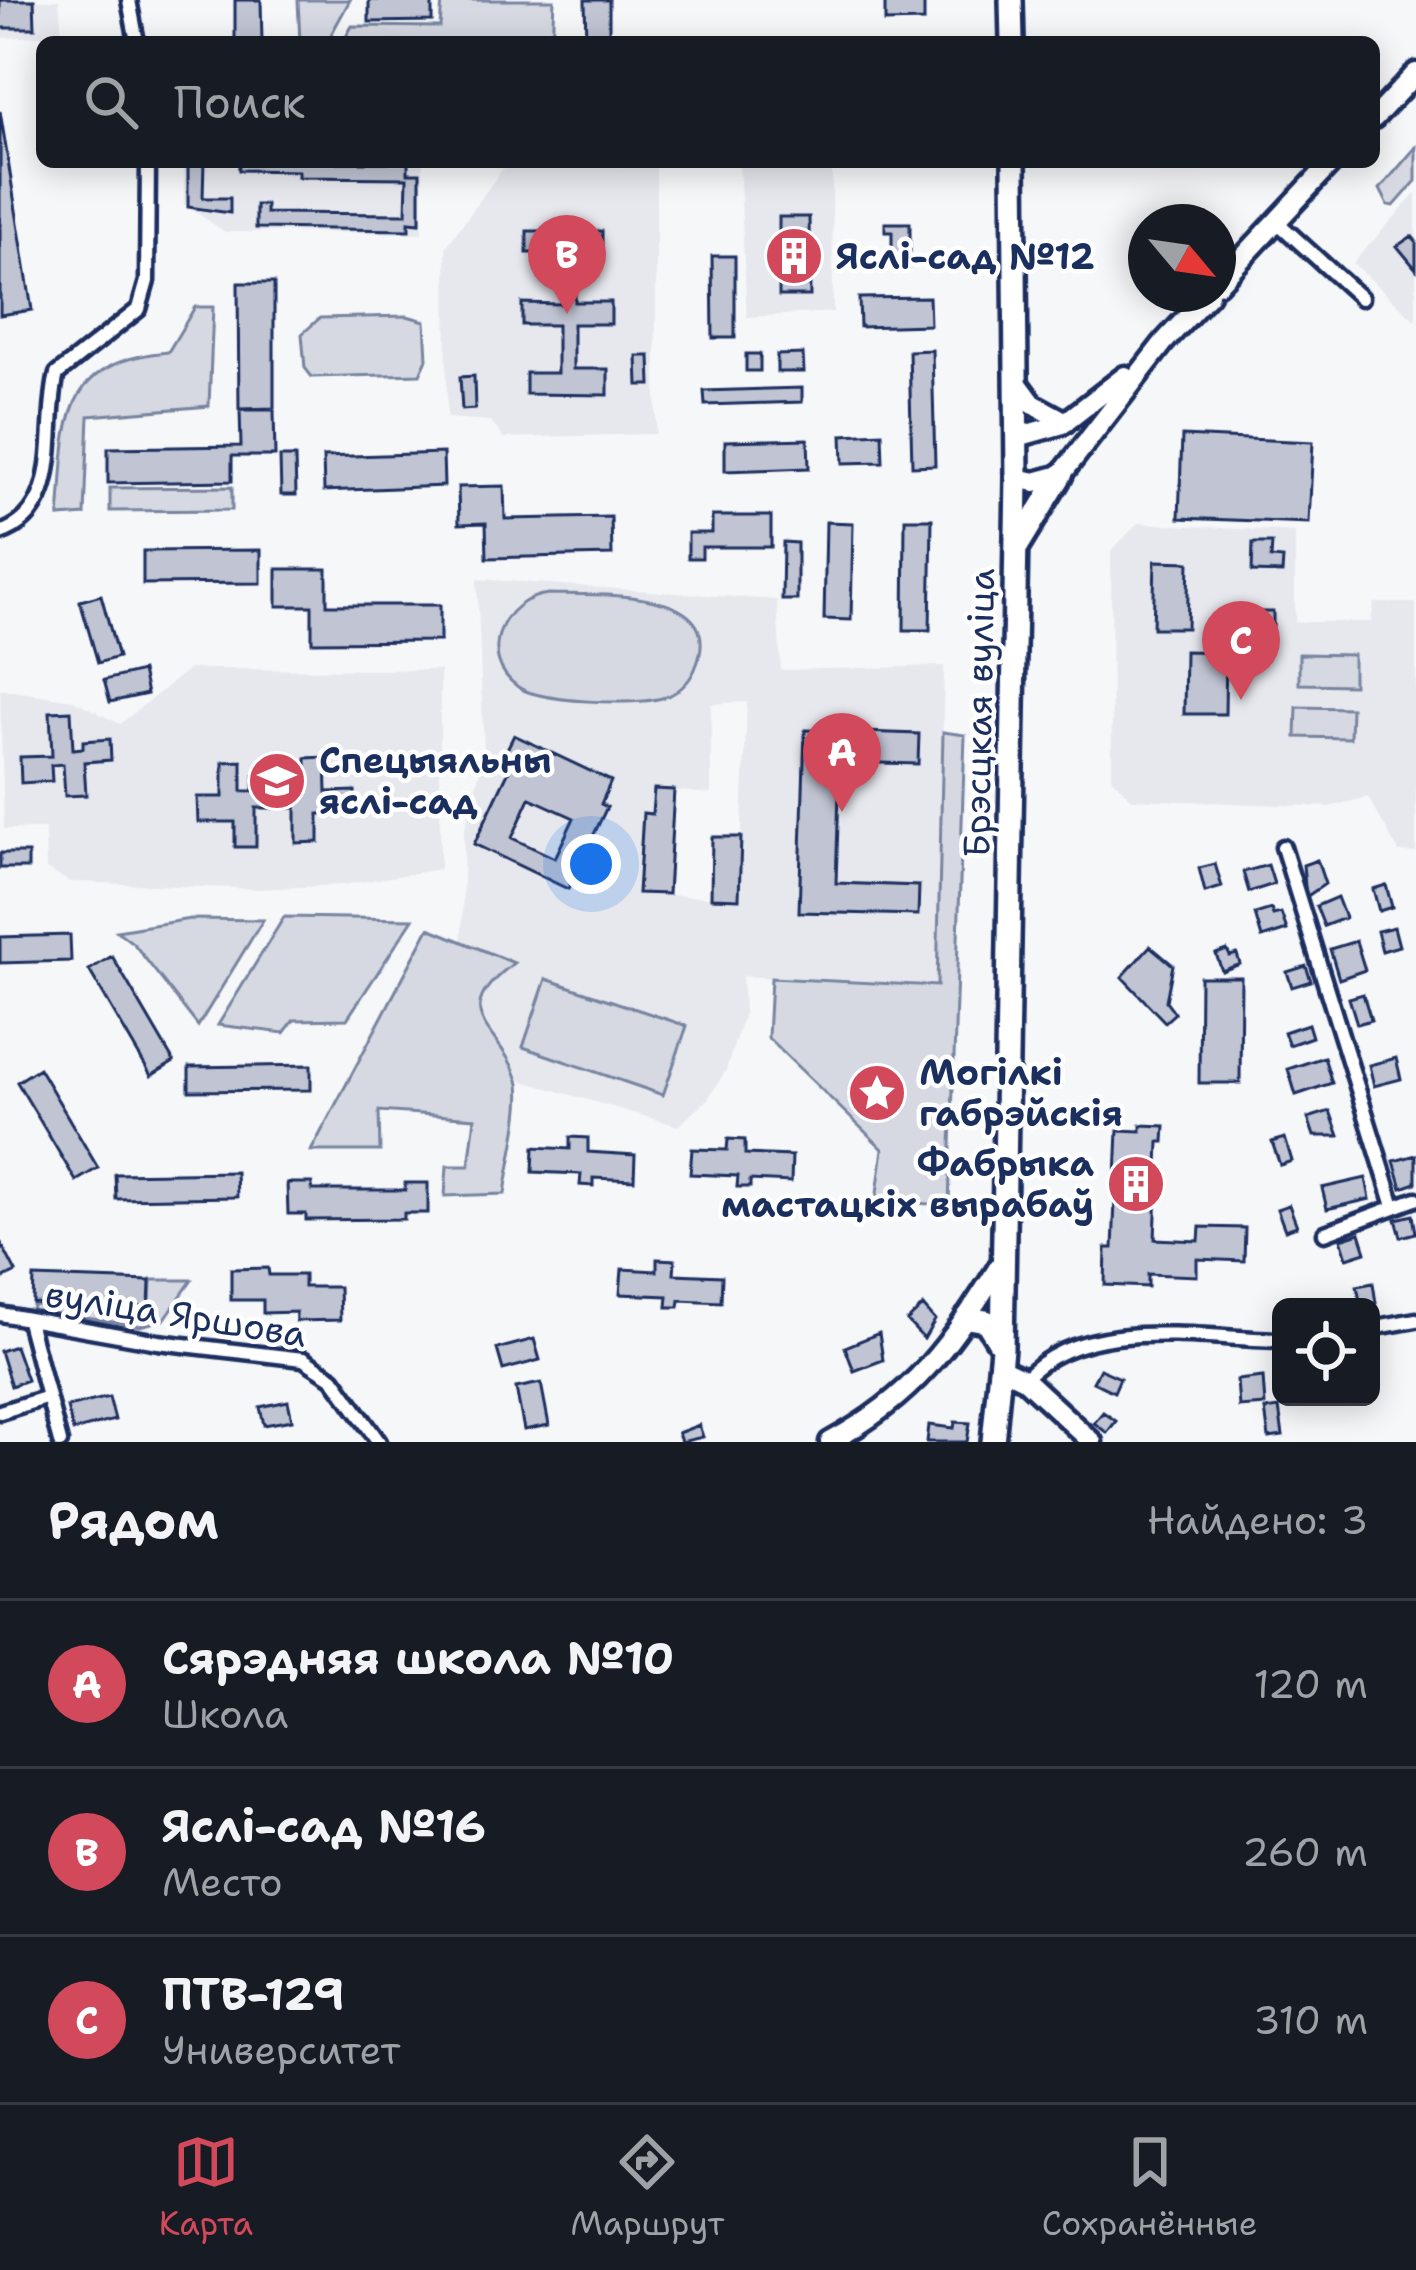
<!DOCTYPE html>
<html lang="ru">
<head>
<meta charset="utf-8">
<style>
  :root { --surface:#171b24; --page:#242831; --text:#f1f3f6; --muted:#9ea1a6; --line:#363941; --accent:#d1495b }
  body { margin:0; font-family:"Shantell Sans",sans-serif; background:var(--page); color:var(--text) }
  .controls { position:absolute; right:36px; bottom:36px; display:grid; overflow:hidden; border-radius:18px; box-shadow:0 6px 30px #0003 }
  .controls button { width:108px; height:108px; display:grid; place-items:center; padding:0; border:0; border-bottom:3px solid var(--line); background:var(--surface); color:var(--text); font:60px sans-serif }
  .compass { position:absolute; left:1128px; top:204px; width:108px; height:108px; border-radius:50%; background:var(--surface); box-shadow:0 6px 30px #0003; rotate:119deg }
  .you { position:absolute; left:591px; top:864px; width:42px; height:42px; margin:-30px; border:9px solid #fff; border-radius:50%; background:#1a73e8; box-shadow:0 0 0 18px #1a73e833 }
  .badge { display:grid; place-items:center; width:78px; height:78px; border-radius:50%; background:var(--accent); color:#fff; font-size:39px; font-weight:700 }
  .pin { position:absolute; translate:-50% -99px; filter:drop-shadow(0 3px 6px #0008) }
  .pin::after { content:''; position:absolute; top:63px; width:42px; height:36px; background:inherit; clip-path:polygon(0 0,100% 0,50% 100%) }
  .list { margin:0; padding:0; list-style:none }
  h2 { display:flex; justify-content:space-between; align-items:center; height:156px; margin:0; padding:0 48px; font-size:51px }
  h2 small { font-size:39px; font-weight:400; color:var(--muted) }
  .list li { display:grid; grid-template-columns:78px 1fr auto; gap:36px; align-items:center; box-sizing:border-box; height:168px; padding:0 48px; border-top:3px solid var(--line) }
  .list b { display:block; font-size:45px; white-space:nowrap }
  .list p { margin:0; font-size:39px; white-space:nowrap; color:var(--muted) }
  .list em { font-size:39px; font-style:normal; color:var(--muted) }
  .icon { flex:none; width:66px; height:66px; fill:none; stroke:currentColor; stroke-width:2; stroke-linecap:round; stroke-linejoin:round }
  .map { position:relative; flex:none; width:1416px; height:1442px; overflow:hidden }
  .search { position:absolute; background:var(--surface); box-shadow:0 6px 30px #0003; left:36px; right:36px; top:36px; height:132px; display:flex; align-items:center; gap:30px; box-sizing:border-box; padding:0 42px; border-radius:18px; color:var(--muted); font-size:45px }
  .sheet { height:660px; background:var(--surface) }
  nav { display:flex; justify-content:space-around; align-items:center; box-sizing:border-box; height:168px; border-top:3px solid var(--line); background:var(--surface); font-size:33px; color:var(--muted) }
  nav a { display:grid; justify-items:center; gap:6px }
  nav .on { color:var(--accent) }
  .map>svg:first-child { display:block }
</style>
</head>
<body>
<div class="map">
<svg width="1416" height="1442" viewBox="0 0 1416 1442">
  <rect width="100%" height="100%" fill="#f6f7f9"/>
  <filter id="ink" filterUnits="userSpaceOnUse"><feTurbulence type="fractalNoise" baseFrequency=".00833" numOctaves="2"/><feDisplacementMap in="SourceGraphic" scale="24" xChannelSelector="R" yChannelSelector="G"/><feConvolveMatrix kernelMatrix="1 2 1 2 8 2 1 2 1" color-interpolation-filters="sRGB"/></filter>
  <g filter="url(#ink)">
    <path fill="#e6e8ee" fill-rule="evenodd" d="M0,0h59l3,35 -62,3z
      M184,162h239l-1,71 -197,-1 -41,-28z
      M739,162h93l1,150 -86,5z
      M506,164l150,3v267l-152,4 -14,-17 -43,-3 -1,-171z
      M1416,193v128l-63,-58z
      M1138,523l157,9v90h76l3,-19h42v250l-17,-1 -31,-55 -39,10 -197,-8 -20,-21 -1,-227z
      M477,579l300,21 4,70 163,-4 -7,320 -195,-10 2,37 -18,57 -18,29 -30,27 -176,-51 -42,-50 4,-193 20,-78zM747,702l-8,197 -101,-6 5,-79h9l2,-25 57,5v-90z
      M189,669l251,1v199l-98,16 -84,4 -188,-7 -24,-13 -1,-40h-41l-4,-140 73,11 47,24z"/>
    <path fill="#d6d9e2" stroke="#7884a0" stroke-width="3" d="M298,0h52l-23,42h-27z
      M442,0h112l-2,42h-209l9,-16 88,1z
      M1416,147v34l-22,25 -6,-1 -8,-16z
      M195,307h18l-4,99 -120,10 -4,99 -26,2c8,-91 -3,-155 109,-165z
      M407,316l18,5 2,38 -7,15 -108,3 -7,-9 -3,-34 18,-16z
      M232,487v23l-122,1v-23z
      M548,594c44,2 184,-10 147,75 -6,14 -18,25 -33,29 -26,8 -124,4 -144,-11 -42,-30 -16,-88 30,-93z
      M1299,654l54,1v30l-54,-1z
      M1297,707l54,1 -1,30 -54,-1z
      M943,732l22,3 -16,470 -73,-4 7,-52 -115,-111 3,-60 166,8z
      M284,917l129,2 -66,100 -53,1 -10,13 -66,-8z
      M190,919l73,1 -65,106 -64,-82 -17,-13z
      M429,928l85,35c-71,53 -13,64 4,117 7,23 -10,87 -13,114l-60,2 2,-30h22l6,-48 -96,-7 1,40h-69z
      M546,979l141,47 -24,69 -140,-48z
      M151,1280h41l-28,40 -24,6 -108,-16 1,-5 117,2z"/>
    <path fill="#c0c4d3" stroke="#1b2f5e" stroke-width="3" fill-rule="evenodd" d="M0,0h34l1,28h-35z
      M235,0h26l1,42h-27z
      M369,0h63v21l-63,1z
      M585,0h24v42h-23z
      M885,0h39v21l-39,1z
      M0,111l32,199 -32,5z
      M188,162h16l-1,36h27v15l-42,-6z
      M239,162h169v11h12v50l-11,-1v8l-153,-2v-23h10v8l140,1 1,-36 -109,-1v-6l-59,-1z
      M779,217h30l1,79h-31z
      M885,223h25v44h-27v-13h9v-22h-7z
      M527,231h75v22h-27v49h36v22h-38v45h35v26l-82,-1v-21h31v-48h-35v-22l39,1v-51h-34z
      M1412,236l4,5v28l-19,-23z
      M712,256h23v82h-22z
      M238,283h36v125l-35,1z
      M929,297l1,28 -70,2 -1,-29z
      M932,350l3,115 -23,1 -3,-115z
      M746,354h14v17h-14z
      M803,354l1,18h-27v-17z
      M637,356h13l1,29h-13z
      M474,376l1,33 -13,1 -2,-33z
      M802,388v14l-97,3 -1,-14z
      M240,410h34l1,46h-43v25l-124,2v-35l133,-2z
      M882,433l1,29 -40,1 -1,-28z
      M1182,436l131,6 -4,81 -130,-5z
      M808,439l1,29 -84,3v-30z
      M443,453l1,33 -120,5 -1,-34z
      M280,457h15l1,38h-15z
      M504,486l1,33 106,-2 1,38 -125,3 -1,-35 -27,1 -1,-37z
      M712,516h59v31h-69v11h-14v-25h24z
      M905,519h27l-2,111h-26z
      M826,522l27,1 -2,97 -27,-1z
      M783,542l14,1v57h-15z
      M1253,543h19l-1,15 12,1 -1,14 -30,-1z
      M261,550v33l-118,1v-33z
      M1155,561l34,1 -2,66h-34z
      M277,569h50v36h113v36l-128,1v-36h-35z
      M101,595l17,62 -20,6 -18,-62z
      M1252,612h21v14h-21z
      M1185,651l41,1 -1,62h-41z
      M142,671l5,23 -37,8 -6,-22z
      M71,711l2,38 10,-1v-7l27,-2 1,21 -27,2 2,33 -21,1 -2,-32 -12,1 1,16 -31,2 -1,-26 32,-1 -2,-44z
      M805,730l114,4 -1,30 -78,-2 -4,121 83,3 -1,29 -119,-3z
      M514,735l97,46 -10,23 6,3 -39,82 -94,-45 38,-80 -10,-5zM530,798l44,20 -19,40 -43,-20z
      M326,757l1,35 28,-1 1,22 -37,1v28l-23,1v-35h-40v39h-21v-25h-37l-1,-25h26v-35l19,-1v30h12v-16h40v11l12,-1v-27z
      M654,789l20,1 -6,104 -30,-1 5,-80 9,1z
      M712,837h29l-2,62 -28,-1z
      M0,853h28v15h-28z
      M1317,860l8,24 -19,13 -3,-32z
      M1215,864l7,23 -17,5 -6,-24z
      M1268,865l6,19 -25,8 -6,-20z
      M1386,885l6,22 -13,4 -6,-22z
      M1337,897l8,21 -21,8 -8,-20z
      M1271,909l2,6 8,-2 6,17 -25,8 -7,-24z
      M1394,927l5,19 -17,5 -5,-20z
      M70,935l1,26 -71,2v-26z
      M1356,941l9,29 -26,9 -9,-30z
      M1150,946l23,19 -7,36 9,12 -10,9 -43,-45z
      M1227,950l3,6 7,-2 3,10 -18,7 -6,-17z
      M112,956l62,106 -23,14 -62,-106z
      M1306,966l5,15 -19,6 -5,-15z
      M1200,977h41l-1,106h-41z
      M1363,994l8,26 -14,4 -8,-26z
      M1308,1024l4,13 -23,8 -5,-13z
      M1324,1057l8,26 -36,12 -8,-26z
      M1396,1058l5,21 -27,7 -5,-21z
      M311,1065v25l-122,1v-24z
      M39,1068l59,100 -22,13 -59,-99z
      M1330,1111l9,25h-25l-6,-18z
      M1141,1125l24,1 -1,16h-5l-4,97 44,2 1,-14 45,1 -1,33 -47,-2v17l-49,-2v13l-43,-2 1,-37h7l5,-118 23,1z
      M570,1137l18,1v14l47,3 -1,25 -41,-2v8l-13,-1 1,-11 -48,-2 1,-25 36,2z
      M1285,1138l7,23 -12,4 -8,-23z
      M728,1139l17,1v14l47,2 -1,26 -41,-2v7h-13l1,-11 -48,-2 2,-25 35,1z
      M1416,1155v28l-14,5 -8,-27z
      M236,1172l1,25 -121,2 -1,-25z
      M1366,1178l4,21 -43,10 -5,-21z
      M287,1183h25v7h93v-7h23v30h-24v6l-98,1v-6h-18z
      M1289,1205l8,21 -12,4 -8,-21z
      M1413,1215l3,18 -15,4 -5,-18z
      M1360,1233l6,19 -19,6 -6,-19z
      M0,1241l16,31 -16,8z
      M657,1259l18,1 -1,14 48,2 -1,26 -41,-2 -1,7h-12l1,-11 -48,-2 2,-25 35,2z
      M268,1268l1,7h35v12h35l1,33 -44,1v-9l-33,1v-13h-32v-31z
      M34,1277l116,4 -1,26 -116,-4z
      M1373,1283l3,20 -15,3 -4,-20z
      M923,1306l12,14 -11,19 -17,-18z
      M879,1333l4,27 -29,11 -9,-24z
      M534,1339l6,21 -37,10 -6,-21z
      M15,1346l12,34 -16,6 -11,-35z
      M1100,1369l20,9 -6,14 -21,-10z
      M1263,1377l2,28 -26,2 -2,-27z
      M541,1383l8,42 -25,5 -8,-42z
      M109,1397l6,23 -42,11 -6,-24z
      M288,1401l4,19 -28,5 -4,-18z
      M1279,1408l4,28 -14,2 -4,-28z
      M1103,1412l13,9 -9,12 -13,-10z
      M955,1422l15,1 -3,19h-40l2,-17 25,3z
      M699,1425l4,12 -22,5 -3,-9z"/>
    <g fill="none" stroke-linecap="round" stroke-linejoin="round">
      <defs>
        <path id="street" d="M129,0l8,42
          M1276,221l85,77
          M0,533c66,-22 43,-108 57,-159l82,-65 8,-28 1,-119
          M1283,847l111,359
          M1325,1233l91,-34
          M0,1314l158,28 145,17 30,19 46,64
          M28,1321l32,121
          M1371,1328l45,-8
          M1024,1379c60,-65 179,-40 257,-39
          M0,1412l48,-15"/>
        <path id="secondary" d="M1374,118l42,-45
          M1218,284l114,-122
          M1016,381l17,23 33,18
          M1017,437l46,-13 62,-48
          M1017,478l18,4 26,-7 103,-133 45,-48
          M1001,1368l23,11 68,63
          M830,1442c85,-46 120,-97 170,-177"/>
        <path id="primary" d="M1011,0l1,42
          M1016,549l45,-74
          M967,1318l19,3 13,21
          M993,1442l9,-94 15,-870 -3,-316"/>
      </defs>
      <use href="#street" stroke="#1b2f5e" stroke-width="21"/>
      <use href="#secondary" stroke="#1b2f5e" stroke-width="27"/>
      <use href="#primary" stroke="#1b2f5e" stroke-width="30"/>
      <use href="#street" stroke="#fff" stroke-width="12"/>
      <use href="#secondary" stroke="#fff" stroke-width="18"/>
      <use href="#primary" stroke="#fff" stroke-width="21"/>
    </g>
  </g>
  <defs>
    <symbol id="building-disc" viewBox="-11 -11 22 22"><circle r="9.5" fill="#d1495b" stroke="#fff"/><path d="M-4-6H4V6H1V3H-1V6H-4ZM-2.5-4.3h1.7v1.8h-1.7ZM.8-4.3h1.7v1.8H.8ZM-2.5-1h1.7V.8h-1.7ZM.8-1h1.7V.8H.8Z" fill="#fff"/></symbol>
    <symbol id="school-disc" viewBox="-11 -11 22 22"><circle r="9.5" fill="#d1495b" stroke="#fff"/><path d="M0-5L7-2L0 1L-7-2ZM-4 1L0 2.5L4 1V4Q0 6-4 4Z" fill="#fff"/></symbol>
    <symbol id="sight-disc" viewBox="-11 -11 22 22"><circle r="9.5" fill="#d1495b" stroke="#fff"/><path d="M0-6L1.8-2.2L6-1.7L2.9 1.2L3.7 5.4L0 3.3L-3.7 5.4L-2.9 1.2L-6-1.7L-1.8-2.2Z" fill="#fff"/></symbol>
  </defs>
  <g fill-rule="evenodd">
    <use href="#building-disc" x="761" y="223" width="66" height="66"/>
    <use href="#school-disc" x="244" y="748" width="66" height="66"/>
    <use href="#sight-disc" x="844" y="1060" width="66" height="66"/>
    <use href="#building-disc" x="1103" y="1151" width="66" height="66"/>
  </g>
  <g text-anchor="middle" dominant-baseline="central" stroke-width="9" stroke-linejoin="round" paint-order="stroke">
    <g font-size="36" font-weight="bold" fill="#1b2f5e" stroke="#fff" text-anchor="start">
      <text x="836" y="256">Яслі-сад №12</text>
      <text x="319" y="760">Спецыяльны<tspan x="319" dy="41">яслі-сад</tspan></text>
      <text x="919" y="1072">Могілкі<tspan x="919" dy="41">габрэйскія</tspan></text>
      <text x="1094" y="1163" text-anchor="end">Фабрыка<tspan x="1094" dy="41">мастацкіх вырабаў</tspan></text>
    </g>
    <g font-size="36" fill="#1b2f5e" stroke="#fff">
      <text transform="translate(979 713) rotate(-89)">Брэсцкая вуліца</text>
      <text transform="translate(176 1314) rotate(9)">вуліца Яршова</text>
    </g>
  </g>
</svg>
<div class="controls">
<button><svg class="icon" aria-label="locate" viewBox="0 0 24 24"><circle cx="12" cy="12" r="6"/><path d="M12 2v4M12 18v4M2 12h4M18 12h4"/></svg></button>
</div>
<svg class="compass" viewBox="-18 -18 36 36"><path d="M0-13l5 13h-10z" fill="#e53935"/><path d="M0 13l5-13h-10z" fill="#9ea1a6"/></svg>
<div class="you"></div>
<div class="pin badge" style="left:842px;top:812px">A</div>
<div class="pin badge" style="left:567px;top:314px">B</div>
<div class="pin badge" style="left:1241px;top:700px">C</div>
<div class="search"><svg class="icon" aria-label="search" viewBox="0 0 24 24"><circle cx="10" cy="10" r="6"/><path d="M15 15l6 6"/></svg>Поиск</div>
</div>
<section class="sheet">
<h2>Рядом<small>Найдено: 3</small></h2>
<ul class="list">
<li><span class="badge">A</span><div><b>Сярэдняя школа №10</b><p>Школа</p></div><em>120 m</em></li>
<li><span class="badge">B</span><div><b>Яслі-сад №16</b><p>Место</p></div><em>260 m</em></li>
<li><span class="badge">C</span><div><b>ПТВ-129</b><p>Университет</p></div><em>310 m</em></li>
</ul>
</section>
<nav>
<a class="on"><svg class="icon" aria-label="map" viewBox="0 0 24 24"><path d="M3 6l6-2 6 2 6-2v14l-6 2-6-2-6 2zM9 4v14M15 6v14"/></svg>Карта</a>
<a><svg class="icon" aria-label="directions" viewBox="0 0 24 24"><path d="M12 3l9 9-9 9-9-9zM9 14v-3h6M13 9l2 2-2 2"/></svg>Маршрут</a>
<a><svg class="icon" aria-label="saved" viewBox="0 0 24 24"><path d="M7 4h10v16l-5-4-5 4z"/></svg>Сохранённые</a>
</nav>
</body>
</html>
